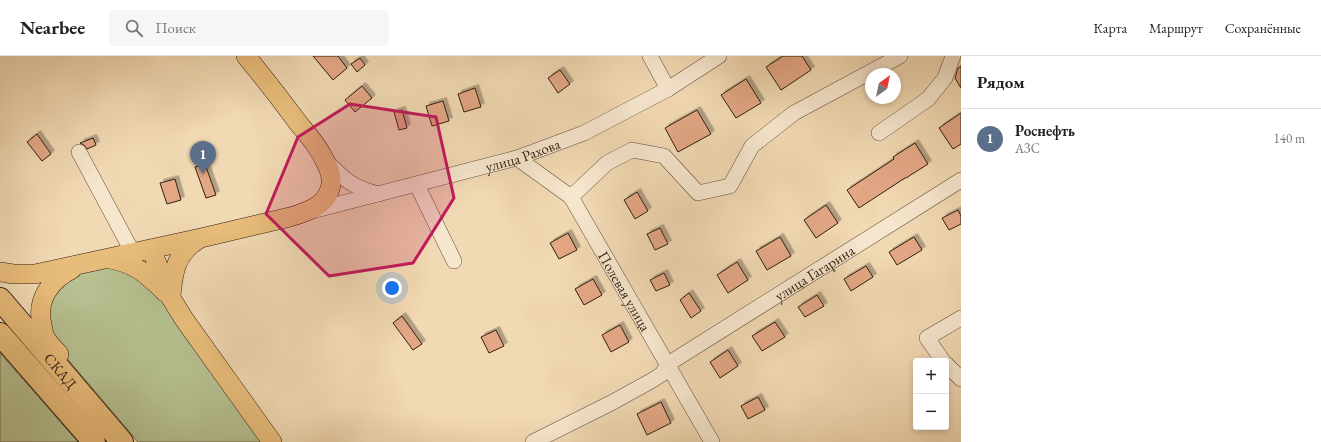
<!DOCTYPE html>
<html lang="ru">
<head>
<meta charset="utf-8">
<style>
  :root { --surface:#fff; --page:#f6f6f6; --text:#222; --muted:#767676; --line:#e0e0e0; --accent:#7c3aed }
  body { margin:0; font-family:"EB Garamond",serif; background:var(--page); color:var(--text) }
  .controls { position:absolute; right:12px; bottom:12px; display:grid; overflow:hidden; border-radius:4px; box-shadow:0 2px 6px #0003 }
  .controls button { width:36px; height:36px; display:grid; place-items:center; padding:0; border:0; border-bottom:1px solid var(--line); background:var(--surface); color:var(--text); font:20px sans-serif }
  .compass { position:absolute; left:865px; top:12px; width:36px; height:36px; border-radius:50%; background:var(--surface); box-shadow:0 2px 6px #0003; rotate:33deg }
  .you { position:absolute; left:392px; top:232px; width:14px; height:14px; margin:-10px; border:3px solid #fff; border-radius:50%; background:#1a73e8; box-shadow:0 0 0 6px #1a73e833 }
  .badge { display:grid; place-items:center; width:26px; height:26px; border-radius:50%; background:var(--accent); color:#fff; font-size:13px; font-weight:700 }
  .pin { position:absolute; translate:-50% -33px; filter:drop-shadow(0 1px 2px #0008) }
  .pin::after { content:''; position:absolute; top:21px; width:14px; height:12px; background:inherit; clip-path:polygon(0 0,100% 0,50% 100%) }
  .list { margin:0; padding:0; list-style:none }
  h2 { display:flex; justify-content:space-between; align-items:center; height:52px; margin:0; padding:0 16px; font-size:17px }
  h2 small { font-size:13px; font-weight:400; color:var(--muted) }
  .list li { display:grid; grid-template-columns:26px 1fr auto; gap:12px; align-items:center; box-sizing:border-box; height:60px; padding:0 16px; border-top:1px solid var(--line) }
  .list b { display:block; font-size:15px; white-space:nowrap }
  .list p { margin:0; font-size:13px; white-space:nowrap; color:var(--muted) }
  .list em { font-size:13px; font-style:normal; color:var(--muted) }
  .icon { flex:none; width:22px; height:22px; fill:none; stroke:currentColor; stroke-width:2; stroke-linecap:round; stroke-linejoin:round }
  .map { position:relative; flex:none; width:961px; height:386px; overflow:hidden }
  header { display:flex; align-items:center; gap:24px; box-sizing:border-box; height:56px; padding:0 20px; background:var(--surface); border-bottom:1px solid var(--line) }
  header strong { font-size:19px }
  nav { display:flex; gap:22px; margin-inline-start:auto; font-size:14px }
  .search { width:280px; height:36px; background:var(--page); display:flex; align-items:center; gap:10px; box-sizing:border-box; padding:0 14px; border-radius:4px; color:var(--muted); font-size:15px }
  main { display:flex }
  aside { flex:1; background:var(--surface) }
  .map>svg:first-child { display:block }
</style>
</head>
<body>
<header>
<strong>Nearbee</strong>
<div class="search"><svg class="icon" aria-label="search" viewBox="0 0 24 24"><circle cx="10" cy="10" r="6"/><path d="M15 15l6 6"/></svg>Поиск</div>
<nav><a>Карта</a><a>Маршрут</a><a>Сохранённые</a></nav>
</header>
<main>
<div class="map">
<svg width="961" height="386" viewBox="0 0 961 386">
  <defs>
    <filter id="shadow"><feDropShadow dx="3.5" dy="-3.5" stdDeviation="0" flood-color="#0004"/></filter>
  </defs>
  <rect width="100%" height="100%" fill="#f1d9b3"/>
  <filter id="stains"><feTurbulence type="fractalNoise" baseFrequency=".005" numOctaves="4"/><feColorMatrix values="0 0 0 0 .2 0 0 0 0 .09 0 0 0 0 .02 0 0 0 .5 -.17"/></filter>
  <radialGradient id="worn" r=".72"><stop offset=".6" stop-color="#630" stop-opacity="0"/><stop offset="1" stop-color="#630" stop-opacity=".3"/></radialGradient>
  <path fill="#b6c090" stroke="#746f50" d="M107,208l40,15 119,163h-128l-85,-100 -8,-30 22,-36z
    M0,297l78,89h-78z"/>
  <path fill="#e3a785" stroke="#311e10" filter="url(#shadow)" d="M313,0h25l9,12 -14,12z
    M783,0h19l9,14 -30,20 -15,-23z
    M360,2l5,7 -8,7 -6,-8z
    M961,10v22l-6,-10 3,-10z
    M560,14l10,14 -12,9 -10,-15z
    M746,23l15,24 -25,15 -15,-23z
    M362,30l10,12 -17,14 -10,-12z
    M475,32l6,19 -17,5 -6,-18z
    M443,45l6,20 -17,5 -6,-20z
    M402,54l5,18 -8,2 -5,-18z
    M697,54l14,24 -33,18 -13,-24z
    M961,57v31l-8,5 -14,-21z
    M37,78l14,20 -9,7 -15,-19z
    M93,82l3,7 -9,4 -3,-4 -4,-2z
    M915,87l13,21 -22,14h-1l-46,30 -12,-18 47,-31 -1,-2z
    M205,108l11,31 -10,3 -11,-31z
    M175,123l6,21 -14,4 -7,-21z
    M637,136l11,19 -13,8 -11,-19z
    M826,149l12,18 -22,15 -12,-18z
    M958,154l3,6v8l-12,6 -7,-12z
    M660,172l8,16 -13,6 -8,-16z
    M568,177l9,17 -18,9 -9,-16z
    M780,181l11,19 -24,14 -11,-19z
    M914,181l8,13 -25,15 -8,-13z
    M737,206l11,18 -20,13 -11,-18z
    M866,210l7,11 -22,14 -7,-12z
    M664,217l6,12 -14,6 -6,-11z
    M593,223l9,16 -18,10 -9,-16z
    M689,237l12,18 -10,7 -11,-18z
    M817,239l7,11 -19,11 -7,-10z
    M402,260l20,28 -9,6 -20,-27z
    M775,266l10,15 -23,14 -10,-15z
    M620,269l9,17 -18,10 -9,-17z
    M496,274l8,16 -15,7 -8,-16z
    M728,294l10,16 -18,12 -10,-16z
    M758,341l7,13 -17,9 -7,-13z
    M661,346l10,21 -24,12 -10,-21z"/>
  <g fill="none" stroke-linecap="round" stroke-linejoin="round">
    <defs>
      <g id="minor">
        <path d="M650,0l18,33"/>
        <path d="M879,77l49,-34 17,-21 8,-22"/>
        <path d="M79,96l54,101"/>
        <path id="s1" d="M517,102l54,39 141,245"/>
        <path d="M326,105c19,19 27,27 53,33"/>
        <path d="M417,129l37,76"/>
        <path d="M571,141l36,-34 25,-13 32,6 34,37 32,-7 22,-40 42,-33 106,-57"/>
        <path id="s2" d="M312,155l205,-53 67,-25 84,-44 51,-33"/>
        <path d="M943,305l-16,-23 34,-20"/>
        <path d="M946,308l15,15"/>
        <path id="s3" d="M533,386l80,-40 38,-21 11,-7 6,-10 293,-184"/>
      </g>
      <path id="major" d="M151,193l20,49 13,21 88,123
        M110,203c25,4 38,16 56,34
        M0,216l13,2h22l166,-36 89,-21c17,-5 37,-11 41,-32 1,-8 -3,-19 -7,-26 -6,-13 -16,-24 -25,-35 -17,-23 -35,-46 -53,-68
        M171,240c2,-25 5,-43 28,-57
        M59,298c-5,-5 -11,-11 -14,-17 -2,-4 -2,-8 -3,-12 -6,-25 8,-45 30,-56"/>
      <g id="highway">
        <path id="s4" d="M0,243l122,143"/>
        <path d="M0,278l94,108"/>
      </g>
    </defs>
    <use href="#minor" stroke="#614d39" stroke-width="16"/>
    <use href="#major" stroke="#311e10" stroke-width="20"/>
    <use href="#highway" stroke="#311e10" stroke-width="24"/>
    <use href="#minor" stroke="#f6e6ce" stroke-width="15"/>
    <use href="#major" stroke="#e8bc7a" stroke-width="19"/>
    <use href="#highway" stroke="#e8bc7a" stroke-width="22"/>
  </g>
  <path fill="#c2185b" fill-opacity="0.2" stroke="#c2185b" stroke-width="3" stroke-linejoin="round" d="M350,48l86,13 18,81 -41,65 -84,13 -63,-62 32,-77z"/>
  <g text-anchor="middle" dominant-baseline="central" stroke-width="3.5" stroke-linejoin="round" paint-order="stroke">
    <g font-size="15" fill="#311e10" stroke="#f6e6ce">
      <text stroke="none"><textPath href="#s2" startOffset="218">улица Рахова</textPath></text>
      <text stroke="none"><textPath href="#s3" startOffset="330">улица Гагарина</textPath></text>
      <text stroke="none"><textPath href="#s1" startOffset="175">Полевая улица</textPath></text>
      <text stroke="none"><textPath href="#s4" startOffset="94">СКАД</textPath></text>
    </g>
  </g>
  <rect width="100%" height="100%" filter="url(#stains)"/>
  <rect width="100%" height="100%" fill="url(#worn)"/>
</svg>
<div class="controls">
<button>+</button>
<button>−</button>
</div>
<svg class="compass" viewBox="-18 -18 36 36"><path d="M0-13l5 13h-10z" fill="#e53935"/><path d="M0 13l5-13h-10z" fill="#767676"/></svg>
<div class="you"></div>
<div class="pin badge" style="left:203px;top:118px;background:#5c6f8a">1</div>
</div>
<aside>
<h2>Рядом<small></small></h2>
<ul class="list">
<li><span class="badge" style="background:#5c6f8a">1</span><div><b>Роснефть</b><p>АЗС</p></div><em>140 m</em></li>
</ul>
</aside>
</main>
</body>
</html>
